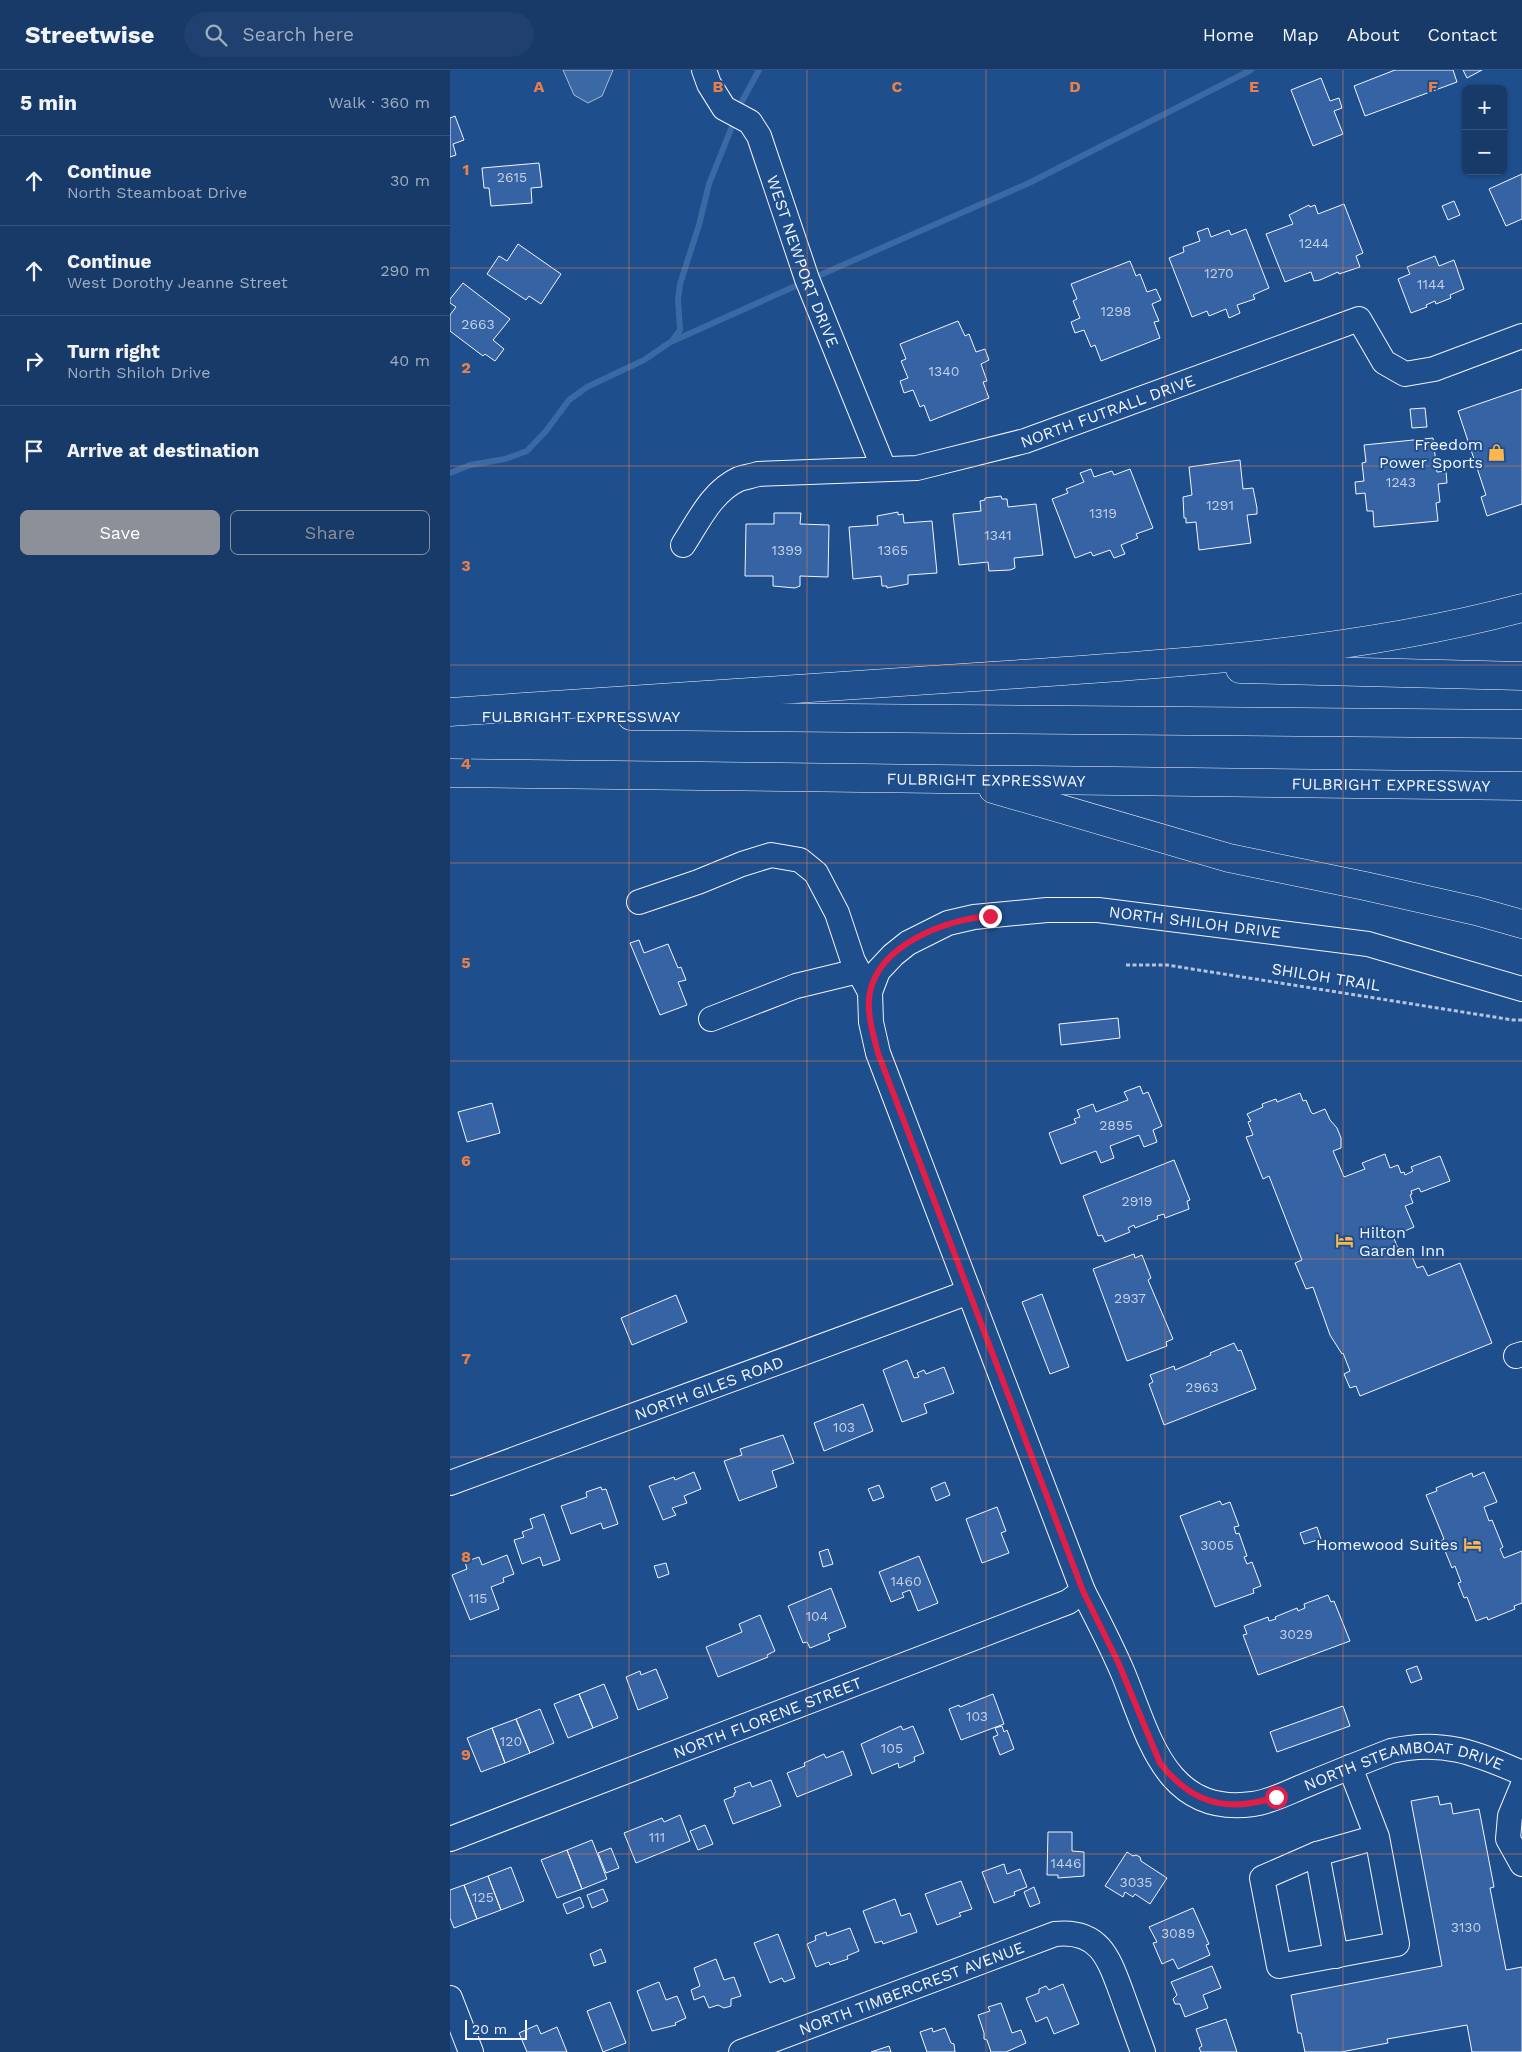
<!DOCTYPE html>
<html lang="en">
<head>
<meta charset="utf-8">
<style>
  :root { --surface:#173a69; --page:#20416f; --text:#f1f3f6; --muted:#9eadc0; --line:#36547d; --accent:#8c9099 }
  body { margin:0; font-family:"Work Sans",sans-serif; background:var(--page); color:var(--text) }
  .controls { position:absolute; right:15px; top:15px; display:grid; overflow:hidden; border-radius:8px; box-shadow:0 1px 4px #0004 }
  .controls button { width:45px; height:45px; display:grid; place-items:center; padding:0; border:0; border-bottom:1px solid var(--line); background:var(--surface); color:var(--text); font:25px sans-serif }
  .scale { position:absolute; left:15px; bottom:12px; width:62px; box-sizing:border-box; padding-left:5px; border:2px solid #f2f6ff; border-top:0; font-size:14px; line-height:18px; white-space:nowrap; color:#f2f6ff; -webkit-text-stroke:4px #1f4e8c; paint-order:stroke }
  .stop { position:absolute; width:15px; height:15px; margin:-11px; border:4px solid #e11d48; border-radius:50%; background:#fff }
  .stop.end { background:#e11d48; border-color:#fff; box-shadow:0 1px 5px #0008 }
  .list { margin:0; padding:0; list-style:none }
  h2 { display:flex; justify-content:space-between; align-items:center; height:65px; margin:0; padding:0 20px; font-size:21px }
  h2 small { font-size:16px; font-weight:400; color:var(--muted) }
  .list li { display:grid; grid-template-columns:32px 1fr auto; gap:15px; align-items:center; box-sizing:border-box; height:90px; padding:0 20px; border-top:1px solid var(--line) }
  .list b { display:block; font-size:19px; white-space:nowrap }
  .list p { margin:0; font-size:16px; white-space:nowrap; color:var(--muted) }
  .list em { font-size:16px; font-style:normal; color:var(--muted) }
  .actions { display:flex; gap:10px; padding:15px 20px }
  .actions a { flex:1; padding:11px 0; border:1px solid var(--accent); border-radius:8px; text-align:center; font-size:18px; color:var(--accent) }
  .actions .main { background:var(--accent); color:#fff }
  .icon { flex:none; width:28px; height:28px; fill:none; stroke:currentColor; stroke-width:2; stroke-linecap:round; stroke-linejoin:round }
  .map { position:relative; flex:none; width:1072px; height:1982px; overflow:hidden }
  header { display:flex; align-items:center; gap:30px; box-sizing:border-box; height:70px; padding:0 25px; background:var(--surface); border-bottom:1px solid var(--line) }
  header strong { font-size:24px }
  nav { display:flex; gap:28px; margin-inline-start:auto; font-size:18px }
  .search { width:350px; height:45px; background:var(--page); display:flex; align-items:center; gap:12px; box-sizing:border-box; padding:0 18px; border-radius:28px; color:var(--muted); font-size:19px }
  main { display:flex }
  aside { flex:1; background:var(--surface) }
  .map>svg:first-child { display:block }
</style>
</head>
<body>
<header>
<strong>Streetwise</strong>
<div class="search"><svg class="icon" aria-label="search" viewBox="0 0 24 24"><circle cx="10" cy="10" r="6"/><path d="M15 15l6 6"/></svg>Search here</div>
<nav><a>Home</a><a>Map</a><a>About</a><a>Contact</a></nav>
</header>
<main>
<aside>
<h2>5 min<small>Walk · 360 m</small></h2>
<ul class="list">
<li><svg class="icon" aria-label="ahead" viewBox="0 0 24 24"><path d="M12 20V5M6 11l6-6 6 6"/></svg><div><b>Continue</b><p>North Steamboat Drive</p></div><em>30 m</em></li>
<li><svg class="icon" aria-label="ahead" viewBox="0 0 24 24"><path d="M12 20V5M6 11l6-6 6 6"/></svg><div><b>Continue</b><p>West Dorothy Jeanne Street</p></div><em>290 m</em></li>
<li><svg class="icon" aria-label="right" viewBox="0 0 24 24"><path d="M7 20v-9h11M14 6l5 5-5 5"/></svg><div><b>Turn right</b><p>North Shiloh Drive</p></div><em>40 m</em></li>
<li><svg class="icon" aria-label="arrive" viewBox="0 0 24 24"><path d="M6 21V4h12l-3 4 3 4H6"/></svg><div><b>Arrive at destination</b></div></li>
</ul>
<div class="actions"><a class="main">Save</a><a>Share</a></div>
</aside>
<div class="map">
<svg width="1072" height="1982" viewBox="0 0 1072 1982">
  <rect width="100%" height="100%" fill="#1f4e8c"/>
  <path fill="#3b69a3" stroke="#a8bbd7" d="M113,0h50l-11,26 -14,7 -14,-8z"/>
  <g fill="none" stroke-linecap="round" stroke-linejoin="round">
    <path stroke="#3b69a3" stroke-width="6" d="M290,35l19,-35
      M368,206l211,-93 222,-113
      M223,271l127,-57
      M0,403l20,-8 35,-6 22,-8 19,-20 23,-31 18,-13 57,-27 28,-19 8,-11 -2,-31 2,-15 19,-59 10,-41 24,-60"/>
  </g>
  <path fill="#3563a3" stroke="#f2f6ff" d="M945,0h58l4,12 -92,34 -11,-30z
    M1013,0h19l-15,8z
    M871,8l9,23 9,-3 3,10 -8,3 9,23 -30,12 -22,-56z
    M5,46l9,24 -11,4 3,11 -6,2v-39z
    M89,93l3,24 -11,1 1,15 -41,3 -2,-18h-5l-2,-20z
    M1072,104v45l-16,7 -17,-37z
    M1004,131l6,14 -12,5 -6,-14z
    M894,134l19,49 -7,3 4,11 -21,7 -1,-2 -18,8 -6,1 -3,-9 -26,10 -19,-48 27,-10 -4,-9 20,-10 1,2 5,-2 3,9z
    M758,158l3,9 18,-7 2,5 15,-6 23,59 -16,7 2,4 -18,6 3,8 -11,5 -3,-9 -17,7 -2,-5 -15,6 -23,-59 15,-6 -1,-5 17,-6 -3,-9z
    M68,174l43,30 -20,30 -12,-8 -3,4 -39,-26 12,-18 8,5z
    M985,186l4,10 15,-6 10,29 -14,6 1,3 -15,6 -1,-3 -9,4 1,2 -16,6 -13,-34 12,-5 -3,-7z
    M680,191l6,15 4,-2 7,18 9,-3 5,11 -9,4 7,17 -5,1 6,16 -59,23 -6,-16 -4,2 -7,-17 -9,3 -4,-11 9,-4 -7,-17 4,-2 -6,-15z
    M13,213l47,36 -17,21 11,9 -9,12 -10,-7 -2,2 -33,-25v-16l6,-8 -6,-4v-4z
    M508,251l7,15 4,-2 7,18 9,-3 4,11 -8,4 6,17 -4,1 6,16 -59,23 -6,-16 -4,2 -7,-17 -9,3 -4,-12 8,-3 -7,-17 5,-2 -6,-15z
    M1072,319v115l-35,12 -6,-19 5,-2 -28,-84z
    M975,338l2,19 -15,1 -2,-19z
    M983,368l4,34 9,-1 1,12 -9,1 2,18 -4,1 2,18 -64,6 -1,-16h-6l-2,-18 -9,1 -1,-12 9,-1 -2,-18 4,-1 -2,-17z
    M790,390l3,29 10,-1 4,20v6l-10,1 4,28 -52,7 -3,-28 -10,1v-5h-2l-1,-21 9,-2 -3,-28z
    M641,399l3,8 18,-6 2,4 16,-6 23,59 -17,6 2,4 -17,7 4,9 -11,4 -4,-8 -17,6 -2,-4 -16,6 -23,-59 16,-6 -2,-4 18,-7 -4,-9z
    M551,426l1,3h5l1,8 28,-3 7,51 -29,3 1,10 -5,2 -21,1 -1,-9 -29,3 -6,-51 28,-3 -1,-10 5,-1v-2z
    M448,442v3l5,-1 1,9 28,-2 5,52 -29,2v9l-21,4v-2h-5l-1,-10 -28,3 -4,-52 29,-2 -1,-9z
    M324,443h27l-1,11 29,1 -1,52 -28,-1v10l-5,2 -22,-2v-10h-28l1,-52h28z
    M189,870l5,13 24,-9 10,24 3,-1 5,13 -8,2 9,23 -27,10 -30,-72z
    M668,948l2,20 -59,7 -2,-21z
    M690,1016l3,8 5,-2 14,34 -9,4 4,12 -13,5 -5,-12 -29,11 4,12 -13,5 -5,-12 -35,13 -12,-31 27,-10 -2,-4 6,-2 -3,-7 16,-6 3,8 32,-12 -4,-8z
    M850,1023l3,8 3,-1 5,12 2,2 12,-5 5,11 7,8 4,10v10l-8,3 11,26 21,-8 -3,-6 23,-9 5,14 8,-3 3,8 3,-1 1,3 8,-4 -2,-4 29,-11 10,25 -29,11 -2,-4 -8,3 1,3 -2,1 3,8 -8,3 9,21 -21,9 6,15 9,-4 9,21 6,-2 5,10 32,-13 32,80 -132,53 -4,-10 -6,2 -6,-14 6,-3 -7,-18 -1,1 -12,-19 -17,-48 -7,2 -11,-26 7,-3 -13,-33 -20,-51 -6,3 -17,-42 7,-2 -5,-13 3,-1 -4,-7 16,-7 -1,-3 14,-5 1,3z
    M42,1033l8,30 -33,9 -9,-30z
    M724,1090l16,40 -3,1 2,8 -24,9 -1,-4 -7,2 1,3 -23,9 -1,-3 -6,3 2,4 -25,10 -3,-7 -4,1 -15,-40z
    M684,1184l1,4 7,-3 9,23 -3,2 3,7 22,52 -7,3 1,4 -40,15 -34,-92z
    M592,1224l27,73 -19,7 -28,-72z
    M226,1225l11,27 -55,23 -11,-27z
    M784,1273l4,8 3,-1 15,39 -92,36 -15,-41 4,-2 -3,-7 24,-9 1,4 36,-15 -1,-2z
    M457,1290l7,18 5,-1 -2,-4 7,-3 2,4 18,-7 10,26 -30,11 3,9 -25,9 -19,-52z
    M413,1334l10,27 -49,20 -10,-28z
    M333,1365l11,28 -22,8 5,16 -38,14 -15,-40 18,-6 -2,-6z
    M244,1402l7,17 -17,7 3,7 -15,5 4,7 -13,5 -14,-34 25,-9 1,3z
    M1034,1402l13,30 -13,5 5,14 3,-1 11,27 -3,2 4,9 18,-7v52l-8,3 1,3 -27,11 -1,-3 -11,4 -9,-24 -3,1 -6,-15 3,-1 -6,-16 -3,2 -11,-27 3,-2 -18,-44 11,-4 -1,-3 36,-15 1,4z
    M495,1412l5,13 -14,6 -5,-13z
    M429,1415l5,12 -11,4 -5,-12z
    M151,1417l1,3 4,-1 12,35 -15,5 -2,-6 -30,11 -10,-28 26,-9 -1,-5z
    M770,1431l2,4 8,-3 9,24 -5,1 2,7 3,-1 8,23 -3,1 3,7 5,-2 9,24 -8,3 1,4 -39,14 -35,-91z
    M547,1437l9,24 -5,2 8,20 -27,10 -16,-44z
    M94,1444l16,46 -17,6 -3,-9 -18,7 -8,-24 10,-3 -2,-5 11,-4 -3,-9z
    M867,1457l4,12 -17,5 -4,-11z
    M378,1479l5,15 -10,3 -4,-15z
    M57,1485l7,19 -11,4 1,4 -13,5 8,22 -29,11 -18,-45 15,-6 -2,-7 14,-5 3,8z
    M469,1486l19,47 -20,8 -8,-21 -8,3 2,4 -13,5 -12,-30z
    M216,1493l3,11 -11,4 -4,-12z
    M381,1518l15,39 -18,7 2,6 -20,8 -3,-6 -4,1 -15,-37z
    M878,1525l3,7 3,-1 16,40 -92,34 -15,-40 4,-1 -3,-8 24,-9 1,4 7,-2 -1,-2 22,-9 1,3 7,-3 -1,-4z
    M310,1545l15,36 -8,4 1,2 -50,20 -12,-30 36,-15 -3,-8z
    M967,1596l5,13 -11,4 -5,-13z
    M206,1599l12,29 -30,12 -12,-33 14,-6 1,4z
    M154,1614l14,34 -25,10 -14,-34z
    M129,1624l14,34 -25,10 -14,-34z
    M543,1624l11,30 -43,16 -12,-31 10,-4 1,2z
    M893,1636l7,20 -73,26 -7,-20z
    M90,1639l14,34 -24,10 -14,-34z
    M66,1649l14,34 -25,10 -13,-35z
    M451,1656l2,4 10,-4 11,27 -10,4 1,4 -16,7 -1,-5 -26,11 -11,-30z
    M552,1656l2,6 3,-2 7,19 -14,6 -7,-18 5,-2 -3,-7z
    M42,1658l13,35 -24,9 -14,-34z
    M393,1681l9,24 -55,22 -10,-24 18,-7 -1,-3 20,-9 2,4z
    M321,1710l10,26 -48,18 -9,-24 10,-4v-3l2,-1 -2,-4 16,-6 2,5z
    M988,1726l2,9 11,-2 2,11 26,-5 15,78 -4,1 16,82 16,-3v85h-50l-5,-27 -80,14 1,4 -47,9h-36l-4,-19h-3l-7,-38 151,-29 -31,-165z
    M230,1745l10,26 -54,22 -12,-30 38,-15 2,4z
    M255,1755l8,19 -15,6 -8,-19z
    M598,1762h24v19l12,1v24l-26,2v-3h-11z
    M142,1770l15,39 -25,10 -15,-39z
    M161,1778l8,20 -13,5 -8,-20z
    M117,1780l15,39 -25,9 -16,-38z
    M677,1782l6,4 3,-1 4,2 1,4 26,17 -17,26 -15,-10 -2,3 -8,-5 -2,5 -18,-11z
    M554,1794l3,10 13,-5 7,18 -13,5 1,3 -21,8 -12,-31z
    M61,1797l13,34 -23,9 -13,-34z
    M38,1806l13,34 -24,9 -13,-34z
    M511,1811l11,28 -13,4 2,3 -24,9 -12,-31z
    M14,1815l13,34 -23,9 -4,-10v-28z
    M584,1817l6,16 -10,4 -6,-15z
    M153,1819l5,12 -16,7 -5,-13z
    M130,1827l4,10 -17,7 -4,-10z
    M445,1829l6,17 9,-3 7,19 -34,12 -1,-3 -7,2 -12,-32z
    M743,1838l16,36 -3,1 4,10 -32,14 -5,-10 -11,5 -9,-21 4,-1 -8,-15z
    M400,1858l9,23 -12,5 1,3 -18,6 -1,-3 -13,5 -9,-23 9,-4 -1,-4 11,-4 1,4z
    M328,1864l17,44 -11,4 -2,-4 -12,5 -16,-40z
    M151,1879l5,13 -12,4 -4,-12z
    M266,1889l8,21 10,-3 7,19 -10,3v7l-7,2 -6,-3 -9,3 -5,-12 -10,4 -3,-10 9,-4 -6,-18z
    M762,1896l9,22 -18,7 5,13 -23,9 -5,-13h-5l-2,-5 4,-4 -6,-13z
    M209,1912l7,18 11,-4 9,22 -11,5 1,2 -24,6 -15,-40z
    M613,1914l16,40 -25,10 -7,-17 -11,5 -10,-24 13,-5v-4l7,-3 3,4z
    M160,1932l16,41 -23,9 -16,-41z
    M551,1933l11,30 9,-3 5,13 -20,9h-15l-4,-12 -3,-1v-6l-6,-18 12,-4 -2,-4z
    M776,1949l11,33h-36l-2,-4 3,-2 -6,-17z
    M87,1955l4,9 16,-7 10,25h-40l-8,-19z
    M482,1958l1,4 12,-4 6,15 3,1 1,8h-28l-7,-20z
    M439,1976l2,6h-20z"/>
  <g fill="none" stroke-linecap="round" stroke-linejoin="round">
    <defs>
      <g id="minor">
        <path id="s1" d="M254,0l5,14 15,24 26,14 9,14 48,143 77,190"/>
        <path id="s2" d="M233,475c15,-23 29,-54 56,-66 6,-2 13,-3 19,-5l159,-6 108,-27 334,-122 25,43 21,12 29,-5 88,-33"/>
        <path d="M189,832l59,-20 44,-18 29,-9 29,5 16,13 21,40 16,48 17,31"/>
        <path id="s3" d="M1072,919l-154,-45 -270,-34h-51l-73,7 -26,6 -40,20 -15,12 -15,16 -8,21 1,30 7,31 205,538c14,27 28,54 40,82 26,63 42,143 130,131 16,-2 32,-10 46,-16 31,-13 61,-25 92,-37 51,-12 85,2 131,22"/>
        <path d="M261,949l85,-33 62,-15"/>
        <path d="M1066,1286l6,-2"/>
        <path id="s4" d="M0,1413l519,-191"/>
        <path d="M900,1697l27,70 20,107 -118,22 -17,-88 55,-24 60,-17"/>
        <path d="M1072,1717l-12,29 -2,23 14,25"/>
        <path id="s5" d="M0,1769l618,-237 15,-11"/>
        <path d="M867,1784l19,102"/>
        <path d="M0,1928l21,54"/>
        <path id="s6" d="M291,1982l314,-118c45,-5 54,25 67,60 7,19 14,39 21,58"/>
      </g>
      <g id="highway">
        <path d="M790,599l282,7"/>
        <path d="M0,642c180,-12 361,-24 541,-36 178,-12 358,-22 531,-68"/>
        <path d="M181,646l891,8"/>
        <path id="s7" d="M0,703l1072,13"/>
        <path d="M543,719l236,69 136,28 111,25 46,13"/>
      </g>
    </defs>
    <use href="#minor" stroke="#f2f6ff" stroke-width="26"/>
    <use href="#highway" stroke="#f2f6ff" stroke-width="29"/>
    <path stroke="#b3c4dc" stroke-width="3" stroke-dasharray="4 2.5" stroke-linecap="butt" d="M676,895h41l346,55h9"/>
    <use href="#minor" stroke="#1f4e8c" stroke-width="24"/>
    <use href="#highway" stroke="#1f4e8c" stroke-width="28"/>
  </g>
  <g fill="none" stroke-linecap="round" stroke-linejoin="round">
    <path stroke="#e11d48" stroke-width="6" d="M540,846c-43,3 -110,28 -120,76 -4,19 3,42 8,61l205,538 35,71 42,101c32,41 67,50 116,34"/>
  </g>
  <path fill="none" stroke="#ea8049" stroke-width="1" stroke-opacity="0.55" d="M179,0v1982M357,0v1982M536,0v1982M715,0v1982M893,0v1982M0,198h1072M0,396h1072M0,595h1072M0,793h1072M0,991h1072M0,1189h1072M0,1387h1072M0,1586h1072M0,1784h1072"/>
  <defs>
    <symbol id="shop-bare" viewBox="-9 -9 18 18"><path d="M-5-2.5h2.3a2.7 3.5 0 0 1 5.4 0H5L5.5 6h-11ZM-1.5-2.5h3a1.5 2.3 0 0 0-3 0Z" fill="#ffb74d" stroke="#1f4e8c" stroke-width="2.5" paint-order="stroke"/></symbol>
    <symbol id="hotel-bare" viewBox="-9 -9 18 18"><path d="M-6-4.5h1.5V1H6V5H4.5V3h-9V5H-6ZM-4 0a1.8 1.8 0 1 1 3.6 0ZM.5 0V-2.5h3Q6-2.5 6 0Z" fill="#ffb74d" stroke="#1f4e8c" stroke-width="2.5" paint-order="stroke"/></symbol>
  </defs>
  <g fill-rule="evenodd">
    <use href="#shop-bare" x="1034" y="370" width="25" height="25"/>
    <use href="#hotel-bare" x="882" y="1158" width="25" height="25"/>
    <use href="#hotel-bare" x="1010" y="1462" width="25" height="25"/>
  </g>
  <g text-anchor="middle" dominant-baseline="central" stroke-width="4" stroke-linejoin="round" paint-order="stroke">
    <g font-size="14" fill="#c3d1e8">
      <text x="62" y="107">2615</text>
      <text x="864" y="173">1244</text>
      <text x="769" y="203">1270</text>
      <text x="981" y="214">1144</text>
      <text x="666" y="241">1298</text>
      <text x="28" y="254">2663</text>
      <text x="494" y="301">1340</text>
      <text x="951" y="412">1243</text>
      <text x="770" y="435">1291</text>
      <text x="653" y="443">1319</text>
      <text x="548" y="465">1341</text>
      <text x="337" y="480">1399</text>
      <text x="443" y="480">1365</text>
      <text x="666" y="1055">2895</text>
      <text x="687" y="1131">2919</text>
      <text x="680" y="1228">2937</text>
      <text x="752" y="1317">2963</text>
      <text x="394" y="1357">103</text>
      <text x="767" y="1475">3005</text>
      <text x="456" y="1511">1460</text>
      <text x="28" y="1528">115</text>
      <text x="367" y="1546">104</text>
      <text x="846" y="1564">3029</text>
      <text x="527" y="1646">103</text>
      <text x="61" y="1671">120</text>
      <text x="442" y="1678">105</text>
      <text x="207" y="1767">111</text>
      <text x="616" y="1793">1446</text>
      <text x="686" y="1812">3035</text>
      <text x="33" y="1827">125</text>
      <text x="1016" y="1857">3130</text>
      <text x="728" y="1863">3089</text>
    </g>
    <g font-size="16" fill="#f2f6ff" stroke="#1f4e8c">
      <text stroke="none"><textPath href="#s1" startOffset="222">WEST NEWPORT DRIVE</textPath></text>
      <text stroke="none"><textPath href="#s2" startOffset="466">NORTH FUTRALL DRIVE</textPath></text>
      <text x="131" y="646">FULBRIGHT EXPRESSWAY</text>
      <text stroke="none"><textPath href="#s7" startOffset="536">FULBRIGHT EXPRESSWAY</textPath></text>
      <text stroke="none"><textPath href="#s7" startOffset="941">FULBRIGHT EXPRESSWAY</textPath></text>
      <text transform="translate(745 852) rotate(7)">NORTH SHILOH DRIVE</text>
      <text transform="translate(876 907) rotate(9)">SHILOH TRAIL</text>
      <text stroke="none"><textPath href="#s4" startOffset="276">NORTH GILES ROAD</textPath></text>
      <text stroke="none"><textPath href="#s5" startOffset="340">NORTH FLORENE STREET</textPath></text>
      <text stroke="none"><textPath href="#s3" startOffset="1784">NORTH STEAMBOAT DRIVE</textPath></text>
      <text stroke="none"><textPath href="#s6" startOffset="182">NORTH TIMBERCREST AVENUE</textPath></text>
    </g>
    <g font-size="16" fill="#f2f6ff" stroke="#1f4e8c" text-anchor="end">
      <text x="1033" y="374">Freedom<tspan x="1033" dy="18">Power Sports</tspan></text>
      <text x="909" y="1162" text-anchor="start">Hilton<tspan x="909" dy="18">Garden Inn</tspan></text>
      <text x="1008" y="1474">Homewood Suites</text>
    </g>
  </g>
  <g font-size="16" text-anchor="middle" font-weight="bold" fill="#ea8049" stroke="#1f4e8c" stroke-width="4" stroke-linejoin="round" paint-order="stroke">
    <text x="89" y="22">A</text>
    <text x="268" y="22">B</text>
    <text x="447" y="22">C</text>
    <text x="625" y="22">D</text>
    <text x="804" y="22">E</text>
    <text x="983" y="22">F</text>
    <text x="16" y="105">1</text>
    <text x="16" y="303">2</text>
    <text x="16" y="501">3</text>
    <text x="16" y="699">4</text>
    <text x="16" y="898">5</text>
    <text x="16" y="1096">6</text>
    <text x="16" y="1294">7</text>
    <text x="16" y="1492">8</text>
    <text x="16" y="1690">9</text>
  </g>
</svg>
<div class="controls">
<button>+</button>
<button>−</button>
</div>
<div class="scale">20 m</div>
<div class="stop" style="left:826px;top:1727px"></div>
<div class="stop end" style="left:540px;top:846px"></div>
</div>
</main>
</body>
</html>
